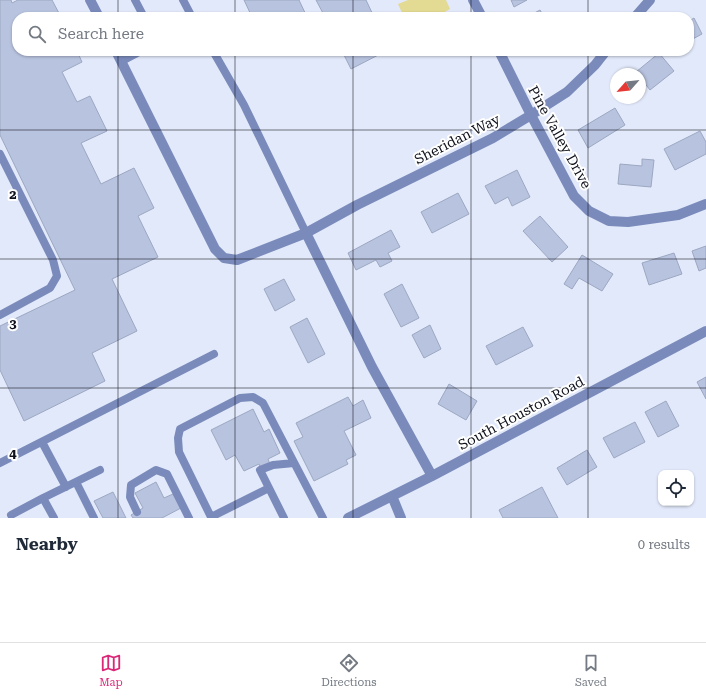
<!DOCTYPE html>
<html lang="en">
<head>
<meta charset="utf-8">
<style>
  :root { --surface:#fff; --page:#f2f2f3; --text:#1f2937; --muted:#747a83; --line:#e0e1e3; --accent:#db2777 }
  body { margin:0; font-family:"Roboto Serif",serif; background:var(--page); color:var(--text) }
  .controls { position:absolute; right:12px; bottom:12px; display:grid; overflow:hidden; border-radius:8px; box-shadow:0 1px 3px #0004 }
  .controls button { width:36px; height:36px; display:grid; place-items:center; padding:0; border:0; border-bottom:1px solid var(--line); background:var(--surface); color:var(--text); font:20px sans-serif }
  .compass { position:absolute; left:610px; top:68px; width:36px; height:36px; border-radius:50%; background:var(--surface); box-shadow:0 1px 3px #0004; rotate:243deg }
  .list { margin:0; padding:0; list-style:none }
  h2 { display:flex; justify-content:space-between; align-items:center; height:52px; margin:0; padding:0 16px; font-size:17px }
  h2 small { font-size:13px; font-weight:400; color:var(--muted) }
  .icon { flex:none; width:22px; height:22px; fill:none; stroke:currentColor; stroke-width:2; stroke-linecap:round; stroke-linejoin:round }
  .map { position:relative; flex:none; width:706px; height:518px; overflow:hidden }
  .search { position:absolute; background:var(--surface); box-shadow:0 1px 3px #0004; left:12px; right:12px; top:12px; height:44px; display:flex; align-items:center; gap:10px; box-sizing:border-box; padding:0 14px; border-radius:16px; color:var(--muted); font-size:15px }
  .sheet { height:124px; background:var(--surface) }
  nav { display:flex; justify-content:space-around; align-items:center; box-sizing:border-box; height:56px; border-top:1px solid var(--line); background:var(--surface); font-size:11px; color:var(--muted) }
  nav a { display:grid; justify-items:center; gap:2px }
  nav .on { color:var(--accent) }
  .map>svg:first-child { display:block }
</style>
</head>
<body>
<div class="map">
<svg width="706" height="518" viewBox="0 0 706 518">
  <rect width="100%" height="100%" fill="#e2e9fa"/>
  <path fill="#e3da94" d="M408,0h38l4,9 -14,8h-32l-6,-13z"/>
  <path fill="#b8c3df" stroke="#9ca7c2" d="M0,0h11l1,3 6,-3h34l9,17h-44v34h60l5,11 -20,10 15,30 13,-6 17,35 -26,12 20,41 33,-16 20,40 -16,8 20,41 -46,22 25,52 -45,22 13,28 -81,40 -24,-51v-44l75,-36 -75,-155z
    M244,0h55l8,17h-55z
    M316,0h50l8,17h-49z
    M511,0h16l-13,7z
    M540,10l4,7h-17z
    M694,18l8,16 -13,7v-20z
    M342,51h44l-35,18z
    M659,53l15,18 -24,19 -10,-13v-3h-3l-1,-2z
    M615,108l10,17 -37,23 -10,-18z
    M700,131l6,11v12l-31,16 -11,-21z
    M642,159l12,1 -3,27 -33,-3 2,-20 22,2z
    M517,170l13,27 -18,9 -4,-9 -13,7 -10,-18z
    M458,193l11,21 -37,19 -11,-21z
    M540,216l28,31 -16,15 -29,-31z
    M391,230l9,17 -12,6 4,8 -12,6 -4,-7 -20,10 -8,-17z
    M706,246v22l-7,3 -7,-20z
    M674,253l8,21 -33,11 -7,-22z
    M582,255l31,19 -11,17 -23,-13 -7,11 -8,-5z
    M284,279l11,21 -20,11 -11,-22z
    M402,284l17,34 -18,9 -17,-33z
    M307,318l18,36 -17,9 -18,-36z
    M430,325l11,24 -17,9 -12,-23z
    M523,327l10,19 -37,19 -10,-19z
    M706,377v22l-9,-17z
    M449,384l28,17 -11,19 -28,-16z
    M348,397l5,9 10,-6 8,18 -27,13 12,24 -10,5 2,4 -34,17 -20,-40 9,-4 -7,-14z
    M666,401l13,25 -21,11 -13,-25z
    M253,409l11,23 5,-3 11,24 -12,6 2,5 -9,5 -2,-5 -15,7 -9,-16 -9,5 -15,-30z
    M635,422l10,20 -31,16 -11,-20z
    M587,450l10,17 -30,18 -10,-17z
    M156,482l8,16 9,-4 8,14 -19,10h-29l-2,-3 12,-7 -8,-15z
    M542,487l16,31h-55l-4,-8z
    M113,492l13,26h-23l-9,-17z"/>
  <g fill="none" stroke-linecap="round" stroke-linejoin="round">
    <path stroke="#7a8bbb" stroke-width="8" d="M135,0l9,17
      M183,0l9,17
      M213,51l31,54 62,128
      M122,61l19,-10
      M0,154l53,106 4,16 -7,12 -50,27
      M42,442l24,45
      M0,463l214,-109
      M76,482l18,36
      M269,488l-9,-18 13,-5 21,-2
      M43,498l11,20
      M137,512l-7,-15 1,-12 25,-15 11,4 22,44
      M11,515l32,-17 57,-28
      M284,518l-15,-30 -58,29 -32,-65 -1,-14 2,-9 60,-31 13,-1 10,6 60,115"/>
    <path stroke="#7a8bbb" stroke-width="10" d="M90,0l9,17
      M473,0l9,17
      M635,17l15,-17
      M116,51l99,198 9,9 13,2 69,-27 51,-28 136,-67 38,-23 36,-23 28,-27 11,-14
      M499,51l32,64 43,81 15,15 20,10 19,1 50,-7 28,-11
      M306,233l66,134 60,109
      M392,496l9,22
      M348,518l84,-42 274,-145"/>
  </g>
  <path fill="none" stroke="#0e111b" stroke-width="1" stroke-opacity="0.55" d="M118,0v17M235,0v17M353,0v17M471,0v17M588,0v17M118,51v467M235,51v467M353,51v467M471,51v467M588,51v467M0,130h706M0,259h706M0,388h706"/>
  <g text-anchor="middle" dominant-baseline="central" stroke-width="4" stroke-linejoin="round" paint-order="stroke">
    <g font-size="14" fill="#0e111b" stroke="#fff">
      <text transform="translate(560 137) rotate(61)">Pine Valley Drive</text>
      <text transform="translate(457 139) rotate(-27)">Sheridan Way</text>
      <text transform="translate(521 413) rotate(-28)">South Houston Road</text>
    </g>
  </g>
  <g font-size="13" text-anchor="middle" font-weight="bold" fill="#0e111b" stroke="#fff" stroke-width="4" stroke-linejoin="round" paint-order="stroke">
    <text x="13" y="199">2</text>
    <text x="13" y="328">3</text>
    <text x="13" y="458">4</text>
  </g>
</svg>
<div class="controls">
<button><svg class="icon" aria-label="locate" viewBox="0 0 24 24"><circle cx="12" cy="12" r="6"/><path d="M12 2v4M12 18v4M2 12h4M18 12h4"/></svg></button>
</div>
<svg class="compass" viewBox="-18 -18 36 36"><path d="M0-13l5 13h-10z" fill="#e53935"/><path d="M0 13l5-13h-10z" fill="#747a83"/></svg>
<div class="search"><svg class="icon" aria-label="search" viewBox="0 0 24 24"><circle cx="10" cy="10" r="6"/><path d="M15 15l6 6"/></svg>Search here</div>
</div>
<section class="sheet">
<h2>Nearby<small>0 results</small></h2>
<ul class="list">
</ul>
</section>
<nav>
<a class="on"><svg class="icon" aria-label="map" viewBox="0 0 24 24"><path d="M3 6l6-2 6 2 6-2v14l-6 2-6-2-6 2zM9 4v14M15 6v14"/></svg>Map</a>
<a><svg class="icon" aria-label="directions" viewBox="0 0 24 24"><path d="M12 3l9 9-9 9-9-9zM9 14v-3h6M13 9l2 2-2 2"/></svg>Directions</a>
<a><svg class="icon" aria-label="saved" viewBox="0 0 24 24"><path d="M7 4h10v16l-5-4-5 4z"/></svg>Saved</a>
</nav>
</body>
</html>
